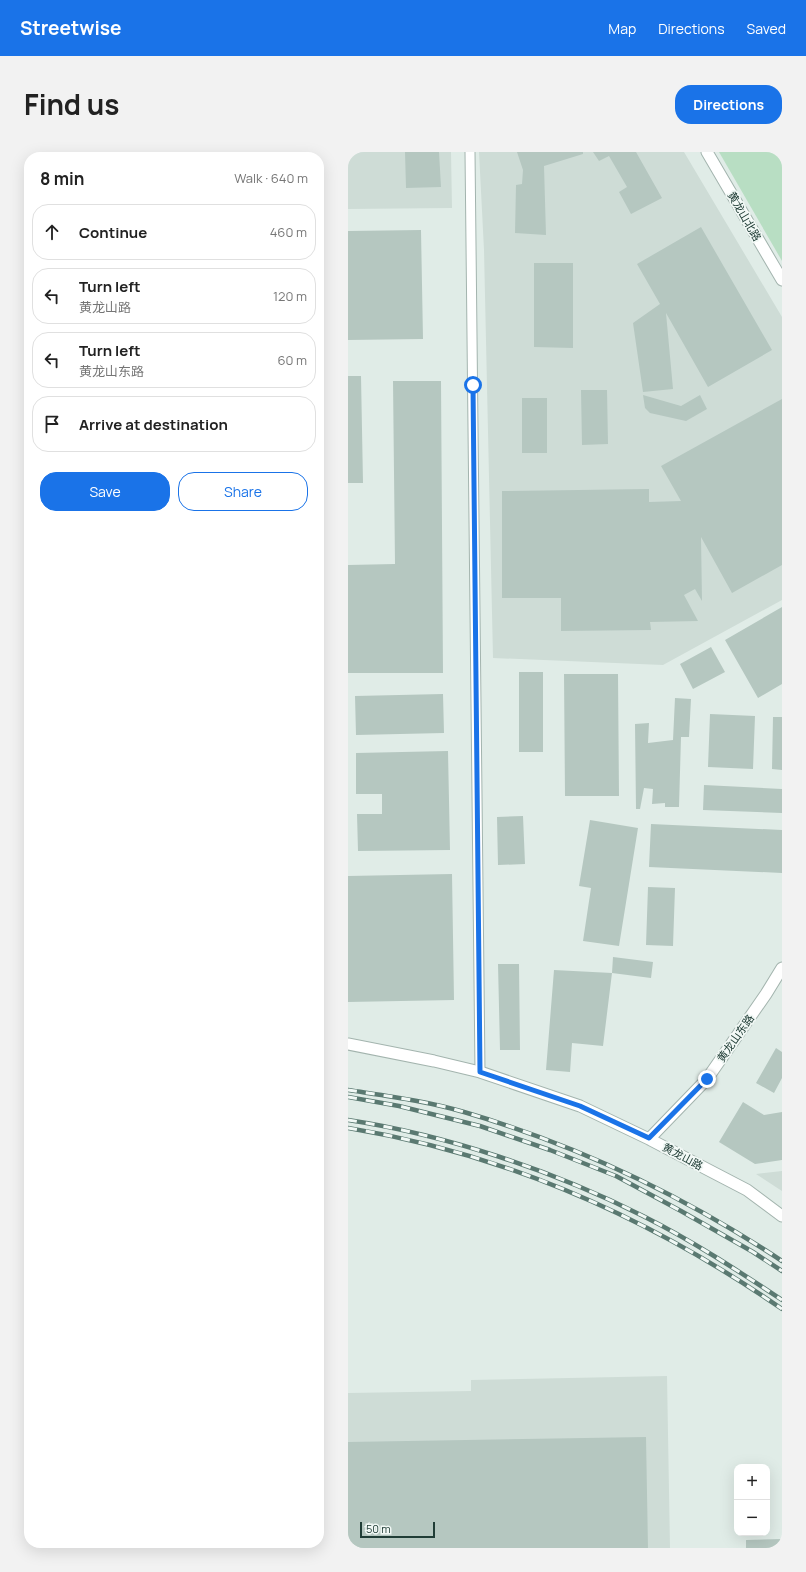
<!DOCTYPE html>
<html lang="en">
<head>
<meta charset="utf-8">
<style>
  :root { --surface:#fff; --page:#f2f2f2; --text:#222; --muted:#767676; --line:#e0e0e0; --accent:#1a73e8 }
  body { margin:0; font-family:Manrope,"Noto Sans SC",sans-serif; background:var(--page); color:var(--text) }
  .controls { position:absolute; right:12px; bottom:12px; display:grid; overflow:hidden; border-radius:8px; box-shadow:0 4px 16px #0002 }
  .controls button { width:36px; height:36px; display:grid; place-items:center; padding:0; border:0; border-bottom:1px solid var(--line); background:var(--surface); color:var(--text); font:20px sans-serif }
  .scale { position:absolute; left:12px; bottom:10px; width:75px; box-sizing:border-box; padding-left:4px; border:2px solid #203d36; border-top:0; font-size:11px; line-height:14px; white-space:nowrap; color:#203d36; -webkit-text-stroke:3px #f1f8f5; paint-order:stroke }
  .stop { position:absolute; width:12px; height:12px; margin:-9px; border:3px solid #1a73e8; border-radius:50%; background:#fff }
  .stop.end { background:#1a73e8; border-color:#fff; box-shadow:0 1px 4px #0008 }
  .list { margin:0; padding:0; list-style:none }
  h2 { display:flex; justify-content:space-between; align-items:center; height:52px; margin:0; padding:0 16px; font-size:17px }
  h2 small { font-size:13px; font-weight:400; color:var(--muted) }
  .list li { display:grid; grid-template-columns:26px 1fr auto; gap:12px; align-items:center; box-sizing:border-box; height:56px; margin:0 8px 8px; padding:0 8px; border:1px solid var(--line); border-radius:16px }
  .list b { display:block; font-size:15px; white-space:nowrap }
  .list p { margin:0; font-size:13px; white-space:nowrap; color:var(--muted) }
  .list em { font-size:13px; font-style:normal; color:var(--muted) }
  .actions { display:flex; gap:8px; padding:12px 16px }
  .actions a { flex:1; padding:9px 0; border:1px solid var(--accent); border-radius:16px; text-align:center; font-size:14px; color:var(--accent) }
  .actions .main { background:var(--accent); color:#fff }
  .icon { flex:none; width:22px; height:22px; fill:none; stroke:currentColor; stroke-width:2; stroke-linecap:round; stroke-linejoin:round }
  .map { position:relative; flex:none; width:434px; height:1396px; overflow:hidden; border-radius:16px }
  header { display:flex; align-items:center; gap:24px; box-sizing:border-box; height:56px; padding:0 20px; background:var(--accent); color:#fff }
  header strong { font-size:19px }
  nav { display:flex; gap:22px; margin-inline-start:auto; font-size:14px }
  .intro { display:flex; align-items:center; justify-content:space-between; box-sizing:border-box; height:96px; padding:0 24px }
  h1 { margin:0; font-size:28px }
  .button { padding:10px 18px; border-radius:16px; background:var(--accent); color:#fff; font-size:14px; font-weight:700 }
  main { display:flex; gap:24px; padding:0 24px }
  aside { flex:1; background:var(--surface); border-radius:16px; box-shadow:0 4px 16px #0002 }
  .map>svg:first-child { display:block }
</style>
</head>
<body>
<header>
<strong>Streetwise</strong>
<nav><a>Map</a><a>Directions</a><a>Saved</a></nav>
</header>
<div class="intro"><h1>Find us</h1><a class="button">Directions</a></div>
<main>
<aside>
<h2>8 min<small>Walk · 640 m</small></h2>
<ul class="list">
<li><svg class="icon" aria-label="ahead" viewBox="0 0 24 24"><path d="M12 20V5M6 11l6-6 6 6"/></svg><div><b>Continue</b></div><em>460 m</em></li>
<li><svg class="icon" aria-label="left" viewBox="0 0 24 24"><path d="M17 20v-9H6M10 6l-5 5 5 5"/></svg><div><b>Turn left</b><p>黄龙山路</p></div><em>120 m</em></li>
<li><svg class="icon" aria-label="left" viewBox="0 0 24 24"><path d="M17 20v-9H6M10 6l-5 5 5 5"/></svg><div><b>Turn left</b><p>黄龙山东路</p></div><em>60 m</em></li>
<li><svg class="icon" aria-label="arrive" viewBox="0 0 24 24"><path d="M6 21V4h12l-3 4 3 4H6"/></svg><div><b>Arrive at destination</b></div></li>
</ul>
<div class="actions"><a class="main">Save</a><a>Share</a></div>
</aside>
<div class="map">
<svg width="434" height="1396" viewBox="0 0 434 1396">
  <rect width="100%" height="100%" fill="#e0ece7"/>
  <path fill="#cedcd6" d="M0,0h103l1,56 -104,1z
    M131,0h205l98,165v283l-119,65 -170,-7 -9,-408z
    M434,1019v20l-26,-17z
    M319,1224l3,172h-322v-155l123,-2v-11z"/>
  <path fill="#b8dec3" d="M371,0h63v109z"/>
  <path fill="#b5c7c0" d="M57,0h34l2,35 -35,1z
    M169,0h66v2l-39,12 2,69 -31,-2 1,-48 6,-1 1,-14z
    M245,0h43l26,46 -31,16 -12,-22 8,-5 -18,-31 -10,5z
    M353,75l71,123 -64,37 -42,-74 7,76 -30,3 -10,-69 27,-19 -23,-40z
    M73,78l2,109 -75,1v-109z
    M186,111h39v85l-39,-1z
    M0,224h13l2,107h-15z
    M45,229h48l2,292h-95v-108l47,-1z
    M233,238h26l1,54 -26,1z
    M295,243l38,11 19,-11 7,14 -21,12 -36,-8 -5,-5z
    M174,246h25v55h-25z
    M434,247v166l-50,28 -31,-56 1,64 -7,-12 -11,6 14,26 -48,1 1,8 -90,1v-33h-59v-107l147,-2v13l32,-1 -20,-35z
    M434,455v77l-24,14 -33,-58z
    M363,495l14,25 -32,17 -13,-25z
    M171,520h24v80h-24z
    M216,522h54l1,122h-54z
    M95,542l1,39 -88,2 -1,-39z
    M327,546l16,1 -2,38h-8l-2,70h-14v-4l-13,1 1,-15 -9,-1 -4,21h-4l-1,-85 14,-1 -1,20 25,-3z
    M362,562l45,2 -2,53 -45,-2z
    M425,565h9v53l-10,-1z
    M100,599l2,99 -92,1 -1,-37h25v-20h-26v-41z
    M356,633l78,4v24l-79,-3z
    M175,664l2,48 -27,1 -1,-48z
    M242,668l48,8 -19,118 -36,-5 8,-53 -12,-2z
    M303,672l131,6v43l-133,-6z
    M104,722l2,126 -106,2v-126z
    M300,735l27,1 -2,58 -27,-1z
    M265,805l40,5 -2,16 -39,-5z
    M150,812h21l1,86h-20z
    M206,818l58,3 -9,73 -31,-3 -2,29 -24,-2z
    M428,896l6,4v26l-8,15 -18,-10z
    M395,950l21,13 18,-3v48l-27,4 -36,-22z
    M298,1285l2,111h-300v-106z
    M434,1387v9h-36v-8z"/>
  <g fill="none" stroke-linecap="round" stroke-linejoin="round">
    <defs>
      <path id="minor" d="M122,0l10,920"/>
      <path id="tertiary" d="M359,0l75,128
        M0,892l86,17 46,11 100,34 69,33 98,51 35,26
        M301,987l58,-60 59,-85 16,-26"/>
    </defs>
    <use href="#minor" stroke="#a3b4ae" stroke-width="11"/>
    <use href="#tertiary" stroke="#a3b4ae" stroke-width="13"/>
    <use href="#minor" stroke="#fff" stroke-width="9"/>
    <use href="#tertiary" stroke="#fff" stroke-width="11"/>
    <defs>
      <path id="rail" d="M0,938c39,6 79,11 116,22 113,33 220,84 318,149
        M0,945l51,9 81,20 70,24 66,26 65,35 72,41 29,19
        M0,968c99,15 206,51 295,96 48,24 94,54 139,84
        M0,976c159,26 302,90 434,181"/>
    </defs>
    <use href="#rail" stroke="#5a7971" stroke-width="4.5"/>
    <use href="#rail" stroke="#f1f8f5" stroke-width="3" stroke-dasharray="9" stroke-linecap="butt"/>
  </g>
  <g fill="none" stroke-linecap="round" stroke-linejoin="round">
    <path stroke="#1a73e8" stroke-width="5" d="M125,233l7,687 100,34 69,32 58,-59"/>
  </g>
  <g text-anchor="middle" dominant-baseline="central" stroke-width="3.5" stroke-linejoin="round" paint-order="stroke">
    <g font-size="11" fill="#203d36" stroke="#f1f8f5">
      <text transform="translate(397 64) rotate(60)">黄龙山北路</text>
      <text transform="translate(387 886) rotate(-55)">黄龙山东路</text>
      <text transform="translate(335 1004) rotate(28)">黄龙山路</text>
    </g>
  </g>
</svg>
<div class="controls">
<button>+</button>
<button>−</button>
</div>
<div class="scale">50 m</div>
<div class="stop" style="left:125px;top:233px"></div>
<div class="stop end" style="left:359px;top:927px"></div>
</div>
</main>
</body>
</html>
